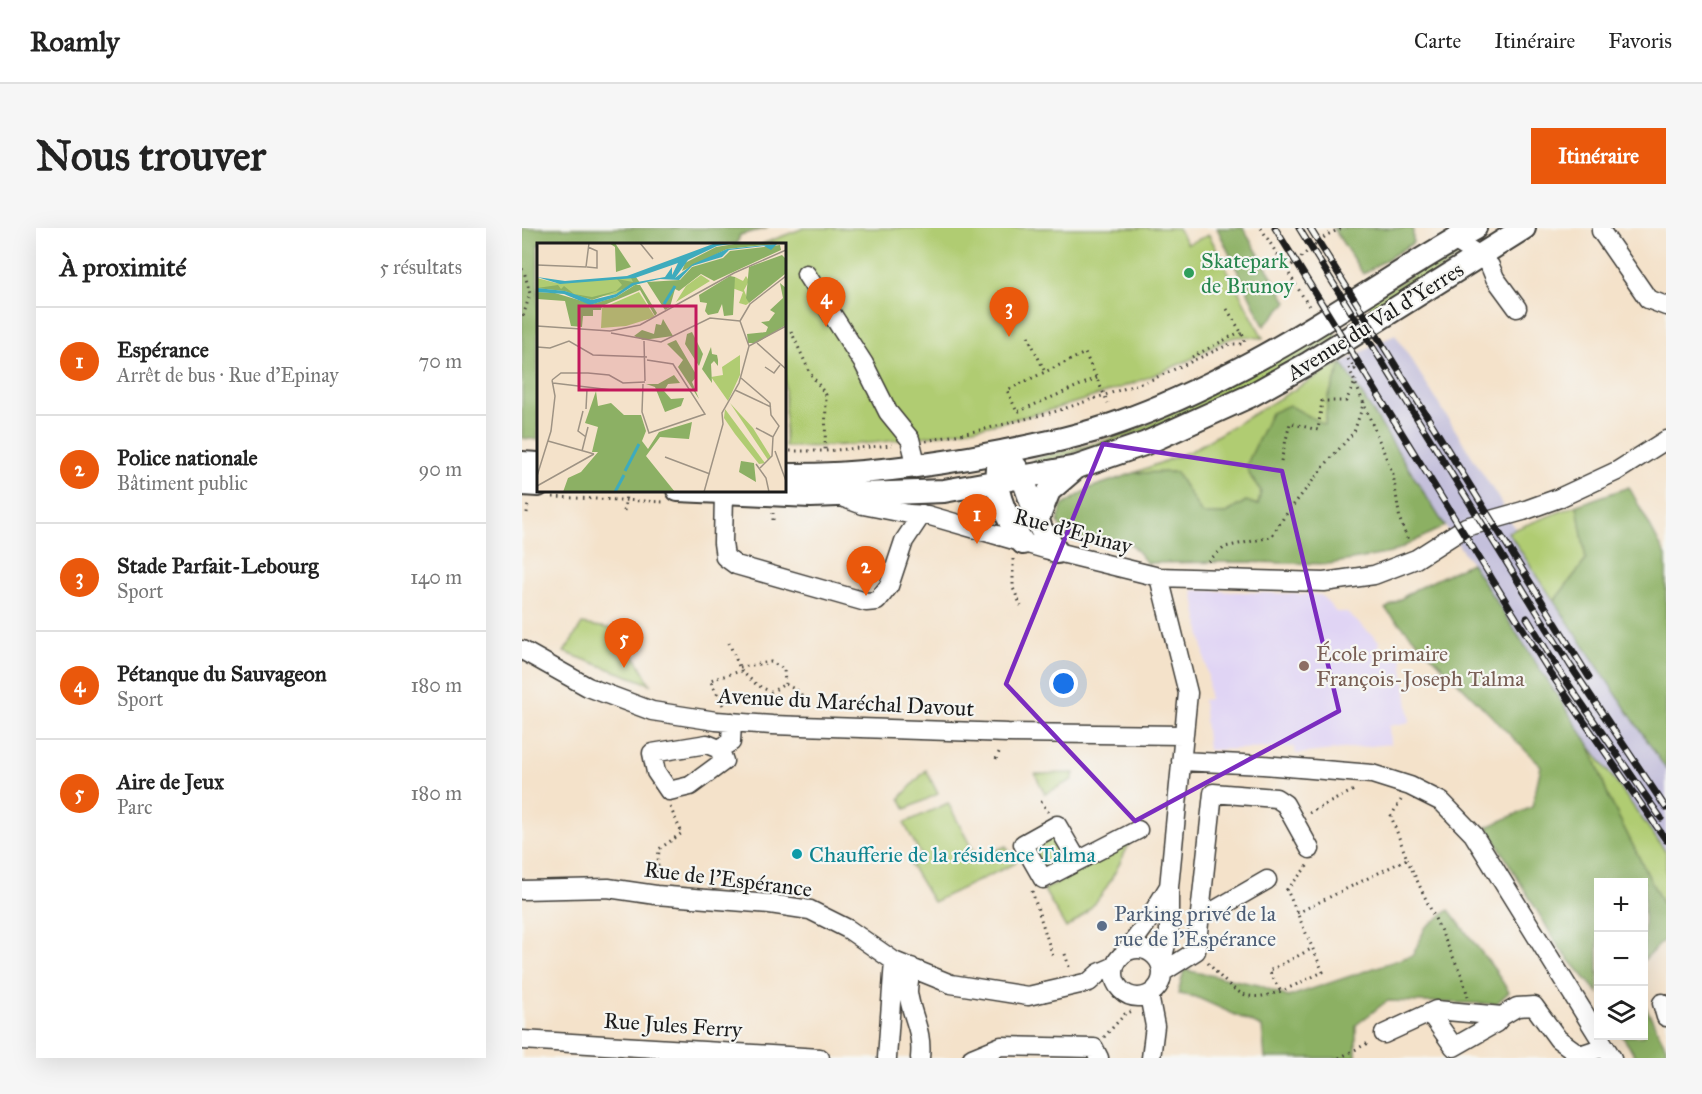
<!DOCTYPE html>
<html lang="fr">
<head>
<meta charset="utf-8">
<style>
  :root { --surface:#fff; --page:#f6f6f6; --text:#222; --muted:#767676; --line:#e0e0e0; --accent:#ea580c }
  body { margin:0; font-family:"IM FELL Great Primer",serif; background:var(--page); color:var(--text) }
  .controls { position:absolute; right:18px; bottom:18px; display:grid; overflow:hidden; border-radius:0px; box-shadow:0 6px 24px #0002 }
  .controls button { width:54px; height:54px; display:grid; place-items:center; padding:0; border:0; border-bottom:2px solid var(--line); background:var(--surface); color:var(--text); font:30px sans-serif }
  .you { position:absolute; left:542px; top:456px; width:21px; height:21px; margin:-15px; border:4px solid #fff; border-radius:50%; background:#1a73e8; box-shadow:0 0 0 9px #1a73e833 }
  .badge { display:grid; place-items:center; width:39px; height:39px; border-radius:50%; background:var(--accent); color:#fff; font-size:20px; font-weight:700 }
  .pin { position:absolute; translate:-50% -50px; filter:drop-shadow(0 2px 3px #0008) }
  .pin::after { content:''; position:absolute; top:32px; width:21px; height:18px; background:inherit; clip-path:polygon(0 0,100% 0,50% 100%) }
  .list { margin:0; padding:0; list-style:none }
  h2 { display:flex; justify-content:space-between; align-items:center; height:78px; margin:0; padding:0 24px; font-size:26px }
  h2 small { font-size:20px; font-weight:400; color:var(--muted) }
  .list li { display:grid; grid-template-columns:39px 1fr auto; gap:18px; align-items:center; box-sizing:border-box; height:108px; padding:0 24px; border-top:2px solid var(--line) }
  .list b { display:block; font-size:22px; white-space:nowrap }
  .list p { margin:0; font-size:20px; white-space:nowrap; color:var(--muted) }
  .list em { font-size:20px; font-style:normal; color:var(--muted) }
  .icon { flex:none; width:33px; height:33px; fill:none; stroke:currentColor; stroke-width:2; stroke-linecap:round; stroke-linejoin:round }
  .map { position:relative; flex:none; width:1144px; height:830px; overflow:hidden; border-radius:0px }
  header { display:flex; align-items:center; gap:36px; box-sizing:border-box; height:84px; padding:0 30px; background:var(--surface); border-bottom:2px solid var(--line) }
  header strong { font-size:28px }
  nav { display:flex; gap:33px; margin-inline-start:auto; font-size:21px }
  .intro { display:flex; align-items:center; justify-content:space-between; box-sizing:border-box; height:144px; padding:0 36px }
  h1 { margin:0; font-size:42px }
  .button { padding:15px 27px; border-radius:0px; background:var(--accent); color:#fff; font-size:21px; font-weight:700 }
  main { display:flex; gap:36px; padding:0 36px }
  aside { flex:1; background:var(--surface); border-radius:0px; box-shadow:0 6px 24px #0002 }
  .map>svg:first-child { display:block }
</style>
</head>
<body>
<header>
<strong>Roamly</strong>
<nav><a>Carte</a><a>Itinéraire</a><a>Favoris</a></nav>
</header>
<div class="intro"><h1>Nous trouver</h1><a class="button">Itinéraire</a></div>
<main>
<aside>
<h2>À proximité<small>5 résultats</small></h2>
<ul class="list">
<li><span class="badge">1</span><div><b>Espérance</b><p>Arrêt de bus · Rue d'Epinay</p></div><em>70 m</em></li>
<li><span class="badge">2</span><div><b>Police nationale</b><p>Bâtiment public</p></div><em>90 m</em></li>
<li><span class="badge">3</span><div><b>Stade Parfait-Lebourg</b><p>Sport</p></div><em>140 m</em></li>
<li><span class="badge">4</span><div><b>Pétanque du Sauvageon</b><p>Sport</p></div><em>180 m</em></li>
<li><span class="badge">5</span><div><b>Aire de Jeux</b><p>Parc</p></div><em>180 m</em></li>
</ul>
</aside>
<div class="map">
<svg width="1144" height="830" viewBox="0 0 1144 830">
  <rect width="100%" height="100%" fill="#f6f6f2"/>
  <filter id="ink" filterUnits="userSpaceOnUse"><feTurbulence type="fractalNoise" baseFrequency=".0167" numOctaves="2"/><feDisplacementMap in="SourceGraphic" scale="12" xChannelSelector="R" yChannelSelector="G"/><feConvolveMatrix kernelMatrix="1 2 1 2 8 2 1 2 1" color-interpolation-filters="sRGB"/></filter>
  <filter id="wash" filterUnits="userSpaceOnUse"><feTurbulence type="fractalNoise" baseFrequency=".008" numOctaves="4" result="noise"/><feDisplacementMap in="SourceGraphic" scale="24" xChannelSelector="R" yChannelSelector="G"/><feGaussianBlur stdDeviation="1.35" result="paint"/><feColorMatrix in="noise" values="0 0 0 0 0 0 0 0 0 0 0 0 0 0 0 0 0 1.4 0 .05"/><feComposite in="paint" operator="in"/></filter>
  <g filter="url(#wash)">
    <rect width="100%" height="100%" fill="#f4e2ca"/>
    <path fill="#e0d4f4" d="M671,362l128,5 15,17h10l33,29 1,14 21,-2 9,69 -21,4 1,18 -94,10 -2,-7 -86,3 -5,-50 6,-1 -1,-22z"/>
    <path fill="#c4c0db" d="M873,106l105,167 54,100 112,168v97l-195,-303 -26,-37 -103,-163z"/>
    <path fill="#b0cc72" stroke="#667447" stroke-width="1.5" d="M282,0h374l9,16 22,-9 54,103c-8,0 -19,-3 -27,-1 -13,2 -33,16 -45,22 -26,12 -53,23 -80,32 -105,36 -216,56 -326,56l-1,-203h-22z
      M929,24l9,4 -85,58 -8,-12z
      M806,96l9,13c-84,47 -167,92 -261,115 -13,4 -31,11 -44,10l1,-3c34,-8 69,-16 102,-29 67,-28 130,-70 193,-106z
      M820,135l-14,35 -3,28 -18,-9 -56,60 10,14 -3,14 -12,-4 -22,13h-23l-25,-42 -42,1 57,-22 138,-82z
      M1055,277l9,55 -32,41 -46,-69z
      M60,396l39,6 29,54 -86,-32z
      M1068,518l76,106v59l-57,-113z
      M404,542l12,24 -32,15 -6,-11z
      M552,545l-2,7 -27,14 -10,-20z
      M426,575l29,55 29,-12 10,17 -83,39 -23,-38 12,-7 -18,-34z
      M534,602l18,30 -30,15 -17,-30z
      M608,614c-17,36 -30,65 -64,86l-22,-38z"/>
    <path fill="#8cb064" stroke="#546640" stroke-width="1.5" d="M0,0h246l-28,7 -3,9h-199v196l-16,-2z
      M695,0h26l44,74 -23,24z
      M811,0h80v15l-50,31z
      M820,135l103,163 -54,27 -62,11 -84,-2 -98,1 -16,-19 -67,-7 -6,-15 4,-16 28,-18 44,-15 42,-1 26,42h23l21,-13 12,4 3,-14 -10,-14 -5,-11 25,-53 18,-8 36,20 3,-27z
      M1107,259l37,69v213l-112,-168 32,-41 -9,-55z
      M949,335l119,183 19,52 57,113 -1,28 -21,21v-78h-46v111l-38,-44 -73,-122 45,-20 9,-41 -156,-157 31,-20z
      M927,682l46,60 14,22 -13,12 -109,-3 -31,24v33h-91l-3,-31 -66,-30 -18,-3 6,-24 75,15 29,12 125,-42 12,-27z
      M1122,775l22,44v11h-29l-15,-22h22z"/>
  </g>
  <g filter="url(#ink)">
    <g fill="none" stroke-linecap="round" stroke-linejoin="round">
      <defs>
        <path id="minor" d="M1079,3l47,68 18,7
          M932,12l26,16 10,10 5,12 22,30
          M284,46l58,90 24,48 22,27 7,28
          M202,264l-1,51 2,14 11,8 130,37 11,-1 12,-15 15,-45 18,-27
          M322,270l19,7 46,9 18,1 118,34 114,28 165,5 50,-7 42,-16 50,-32 57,-16 36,-13 58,-27 49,-31
          M637,349l29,116 -19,194v45l-8,33
          M0,422l66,37 64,24 64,10 56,4 236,8 175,2
          M197,521l5,12 -34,25 -21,5 -13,-19 -4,-19 55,-9 12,5 12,-7 1,-20
          M659,533l82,4 109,9 38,12 32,16 31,32 139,224
          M556,633l-21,-36 -34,19 20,35 95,-49
          M0,662l86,-2 48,7 114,9 40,6 38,19 46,32 57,23 77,12 61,-14 10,-9 16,-7
          M679,684l14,-2 52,-30
          M592 745a24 24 0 1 1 48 0a24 24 0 1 1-48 0Z
          M603,725l19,-26 24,-39
          M389,739c-1,8 -3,17 -3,25 3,25 15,37 12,66
          M641,744l33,-21 17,-158 63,5 9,6 25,45
          M627,767l6,31 -4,32
          M1140,775l4,14
          M908,785l24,34 42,-24 6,-7
          M862,806l52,-24 66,6 15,-9 17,-1 24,33 22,16 24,-8
          M0,812l298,18
          M365,830l7,-97
          M450,830l29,-12 93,2 5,10"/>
        <path id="major" d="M0,235l16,1
          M493,238l7,10 19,53 16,23
          M475,240c-3,27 11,52 26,75
          M262,247c74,1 145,-9 217,-23 40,-8 81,-16 119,-30 43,-15 85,-35 125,-56 79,-41 152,-95 230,-138
          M0,256l16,1
          M156,262l133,6 106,-4 27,-1 133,-24 67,-23 106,-48 59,-33 215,-135
          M515,293l12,-30 28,-24"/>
      </defs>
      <use href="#minor" stroke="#3c3a36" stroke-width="21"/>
      <use href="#major" stroke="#3c3a36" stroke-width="26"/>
      <path stroke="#3c3a36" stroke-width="3" stroke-dasharray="1.5 4.5" stroke-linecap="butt" d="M739,0l49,80
        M0,41l2,2 6,23 -8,26
        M765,41l40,-34 15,-7
        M705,81l17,28 1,7
        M269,103l19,42 16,22 -1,57
        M506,108l17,36
        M670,129l44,-23h6
        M826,131l7,10 -4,1
        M827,140l44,106 7,46 9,23
        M575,150l-80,34 -10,-22 78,-37 23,50
        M404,213l59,-12 72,-18 96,-32 77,-35h15
        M262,223h41l67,-6
        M759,233l9,-38 28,7 4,-29h24l10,-21
        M31,269l111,5
        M102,283l2,-16
        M5,285l1,-10
        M251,292v-7
        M491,331v29l8,18
        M686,333l17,-14 46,-10 13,-20 41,-52 29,-33 10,-30
        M218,439l31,-5 13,7 1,15
        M219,443l16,14 14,7 14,-8 15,8 7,17
        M201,477l-13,-25 31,-9 -12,-28
        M474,531l4,-9
        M519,573l7,11
        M787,585l45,-23
        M885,631l55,117 6,21
        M135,650l2,-29 23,-16 -12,-26
        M765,662l22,-26
        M510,663l21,66
        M775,685l110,-54 -16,-43 10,-16
        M543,726l5,16
        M686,735c10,11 21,25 35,31 23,10 58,-13 80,-22l-36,-82 -5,-2
        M758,762l-11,-19 44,-23
        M582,809l21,-23 10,-4
        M817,830l31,-16"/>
      <use href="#minor" stroke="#fff" stroke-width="18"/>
      <use href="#major" stroke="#fff" stroke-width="22"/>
      <defs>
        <path id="rail" d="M753,0l274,443 117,169
          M777,0l271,437 96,143
          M788,0l279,449
          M1005,390l31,51 103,149"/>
      </defs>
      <use href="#rail" stroke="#1c1c1c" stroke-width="7"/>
      <use href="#rail" stroke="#f6f6f2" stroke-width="4.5" stroke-dasharray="14" stroke-linecap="butt"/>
    </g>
  </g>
  <path fill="none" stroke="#7b2cbf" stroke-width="4.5" stroke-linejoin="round" d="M581,216l179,27 57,240 -204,110 -129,-137z"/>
  <circle fill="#2e9e5b" stroke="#f6f6f2" stroke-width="2" cx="667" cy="45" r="6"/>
  <circle fill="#8d6e63" stroke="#f6f6f2" stroke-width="2" cx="782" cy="438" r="6"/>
  <circle fill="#0f9aa8" stroke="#f6f6f2" stroke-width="2" cx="275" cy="626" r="6"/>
  <circle fill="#5c6f8a" stroke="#f6f6f2" stroke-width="2" cx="580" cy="698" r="6"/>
  <g text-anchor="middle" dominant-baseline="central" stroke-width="4.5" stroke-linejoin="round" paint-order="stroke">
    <g font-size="22" fill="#27864d" stroke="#f6f6f2" text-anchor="start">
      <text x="679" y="32">Skatepark<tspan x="679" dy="25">de Brunoy</tspan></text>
    </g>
    <g font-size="22" fill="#1c1c1c" stroke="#f6f6f2">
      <text transform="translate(853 93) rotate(-32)">Avenue du Val d'Yerres</text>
      <text transform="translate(551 303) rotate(15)">Rue d'Epinay</text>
      <text transform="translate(324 474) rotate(3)">Avenue du Maréchal Davout</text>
      <text transform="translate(206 651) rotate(7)">Rue de l'Espérance</text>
      <text transform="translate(151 797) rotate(4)">Rue Jules Ferry</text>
    </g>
    <g font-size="22" fill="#785e54" stroke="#f6f6f2" text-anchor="start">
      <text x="794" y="425">École primaire<tspan x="794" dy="25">François-Joseph Talma</tspan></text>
    </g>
    <g font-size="22" fill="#0d838f" stroke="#f6f6f2" text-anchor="start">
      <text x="287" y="626">Chaufferie de la résidence Talma</text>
    </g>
    <g font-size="22" fill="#4e5e75" stroke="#f6f6f2" text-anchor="start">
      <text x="592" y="685">Parking privé de la<tspan x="592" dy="25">rue de l'Espérance</tspan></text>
    </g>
  </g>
  <g transform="translate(15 15)">
    <rect width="249" height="249" fill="#f4e2ca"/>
    <path d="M164,32l9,6 -34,21 10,-16zM209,33l3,5 -5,9 5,13 -3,2 -7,-2 4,-11 -11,-4 3,-11 8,4zM99,34l4,6 -24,11 -33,5 -18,-8 -28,-3v-10l19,5zM102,49l16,25 -29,9 -25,2 1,-20zM203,112v20l-12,26 -17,-24 12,-2 -1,-8zM193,160l23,25 18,29 -3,3zM188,166l40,54 -6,1 -24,-30 -11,-16z" fill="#b0cc72"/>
    <path d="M72,0h6l16,24 -15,5 -1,-25zM204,0h32l1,1 -47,5 -45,22 3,-8 31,-16zM243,2l1,5 -67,31 -13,-7 -22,17 -4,-2 -5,18 -5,3 -18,-28 33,-2 12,-13 31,-9 7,-7zM245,12l4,4 -1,15 -36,29 -3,-5 3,-31zM98,33l5,7 -48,17 -27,-9 -28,-3 21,-3 3,4 3,-3 10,8 18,3 24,-6 6,-6 -5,-6 16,3 -2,-4zM193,33l5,1 -2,38 -9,1 -2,-12 -4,9 -10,2 -3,-4 2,-8 -7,-1 -1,-7zM243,40l6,5v37l-30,18h-8l-1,-9 19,-2 2,-5 -7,-5 8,-1 6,-8 -5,-3 13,-12zM98,42h5l17,28 -2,3 -15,-26 -38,16 -1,4h-8v6h-10l-1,11 -11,-1 -6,-25 -28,-2v-7l18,1 37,11 24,-7zM126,76l10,17 -30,4 -9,-4 8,-6 12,4 2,-10 5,1zM155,89l11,22 -4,12 -14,-22 2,-10zM139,97l21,36 -5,6 7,17 -21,-32 5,-7 -16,-16zM174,104l1,7 5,1 1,5v6l-4,-5 -3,3 1,19 -10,-14zM137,132l6,8 -12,1 -4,7 7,8 13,-1 -3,8 -16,6 -10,-25 -9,-3h12zM59,148l2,15 13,-3 13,12h17l5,16 -4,10 6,8 11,-17 33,-10 -3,17 -29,-2 -14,19 29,36h-112l5,-14 13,-6 17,-20h-6l6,-25 -13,-4zM204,218l13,2 2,19 -17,-10z" fill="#8cb064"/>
    <path d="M201,0l-21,3 -29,14 -13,18 18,-14 34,-15 50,-5 -6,6 -7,-4 -35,4 -7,7 -30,9 -13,14 -19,-1 -26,6 -18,12 -26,8 -26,-11 -27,-2v-4l28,3 27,9 24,-6 16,-11 33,-6 7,-10v8l6,-12 -43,15 -75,6 -23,-7 28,4 62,-5 86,-32z" fill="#3eabbd"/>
    <path fill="none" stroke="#3eabbd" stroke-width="3" d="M127,61l11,-18M88,228l14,-27M78,249l9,-17"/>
    <path fill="none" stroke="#9e9384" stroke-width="1.5" d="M103,0l13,16M0,22l49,2 3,-24M50,24l10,1v-17l-9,-4M203,78l10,-17 36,-28M203,78l9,25M0,83l73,5 30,-6 94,-52 52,-23M74,90l50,9 49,-24 30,3M107,98l1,40M220,100l29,26M0,104l13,1 19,-7 24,14 54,2M228,124l9,6 6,-8M204,135l29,25 1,12 8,11 -6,11 -1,19 -12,12M15,137l9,-7h27l21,2 14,8 22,-1M16,140l59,7M106,141l-1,28 7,21 56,-19 -32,-50 -26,-4M198,147l36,17M49,166l1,-20M46,168l-5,20 8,6M219,185l17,9M11,198l46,13M45,208l6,-24M238,208l11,30M128,214l45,17M219,221l10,14 3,14M0,233l14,-45 4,-35 -3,-16M0,243l57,-32M167,249l19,-68 -1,-11 17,-30 10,-37 37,-20"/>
    <path fill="#c2185b" fill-opacity="0.15" stroke="#c2185b" stroke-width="3" d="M42,63h117v84h-117z"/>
    <rect width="249" height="249" fill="none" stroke="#1c1c1c" stroke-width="3"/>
  </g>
</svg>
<div class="controls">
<button>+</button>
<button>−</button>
<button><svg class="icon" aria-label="layers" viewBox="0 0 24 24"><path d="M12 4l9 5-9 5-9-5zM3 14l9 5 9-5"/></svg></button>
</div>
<div class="you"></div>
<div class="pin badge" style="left:455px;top:316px">1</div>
<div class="pin badge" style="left:344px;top:368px">2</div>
<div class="pin badge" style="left:487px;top:109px">3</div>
<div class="pin badge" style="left:304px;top:99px">4</div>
<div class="pin badge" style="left:102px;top:440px">5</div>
</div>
</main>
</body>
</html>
